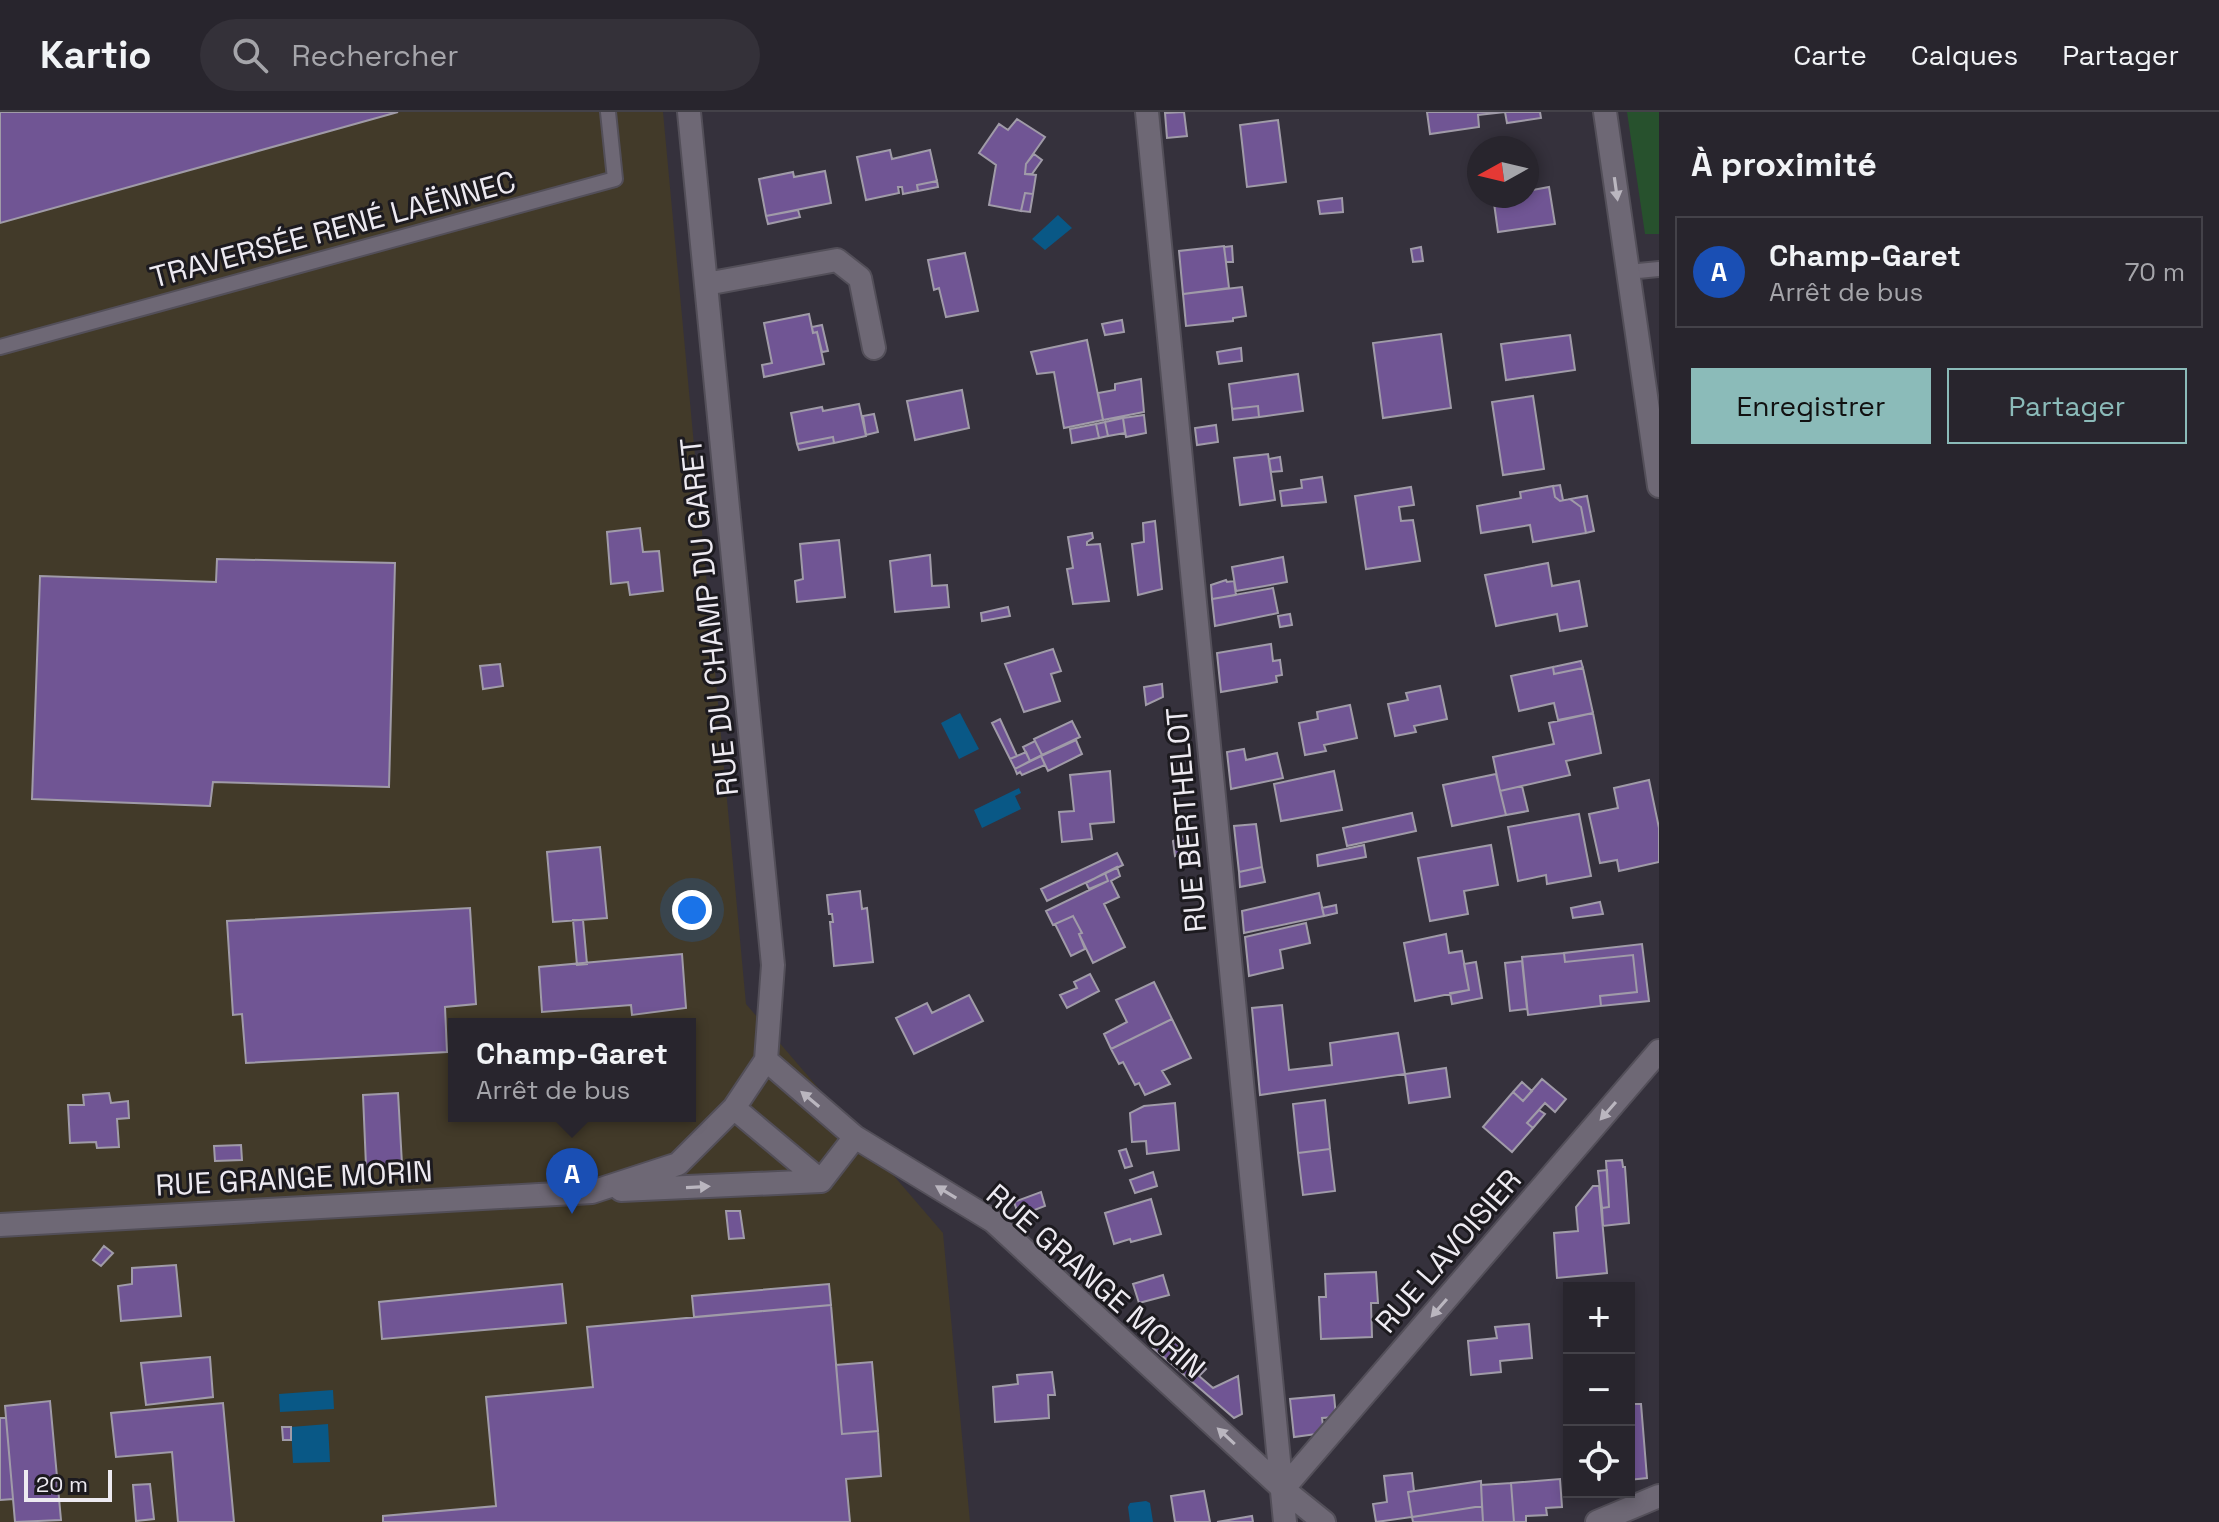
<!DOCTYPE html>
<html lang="fr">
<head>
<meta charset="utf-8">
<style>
  :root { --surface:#28252d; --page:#343139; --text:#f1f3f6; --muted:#a5a5aa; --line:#444249; --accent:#8bbbb9 }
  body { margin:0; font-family:"Space Grotesk",sans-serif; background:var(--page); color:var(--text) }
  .controls { position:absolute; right:24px; bottom:24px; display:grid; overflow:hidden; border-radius:0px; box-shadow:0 4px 12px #0003 }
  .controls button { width:72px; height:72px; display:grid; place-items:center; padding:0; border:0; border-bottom:2px solid var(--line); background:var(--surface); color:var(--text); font:40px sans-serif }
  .compass { position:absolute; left:1467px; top:24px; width:72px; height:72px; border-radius:50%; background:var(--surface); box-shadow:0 4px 12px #0003; rotate:262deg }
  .scale { position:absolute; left:24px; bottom:20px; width:88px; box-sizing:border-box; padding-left:8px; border:4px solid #edeaf1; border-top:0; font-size:22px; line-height:28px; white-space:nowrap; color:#edeaf1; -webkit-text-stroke:6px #1c1a1f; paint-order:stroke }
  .you { position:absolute; left:692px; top:798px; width:28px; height:28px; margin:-20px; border:6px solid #fff; border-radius:50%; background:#1a73e8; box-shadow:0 0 0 12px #1a73e833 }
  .badge { display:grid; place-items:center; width:52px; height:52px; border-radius:50%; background:var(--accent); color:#fff; font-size:26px; font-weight:700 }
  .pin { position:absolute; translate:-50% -66px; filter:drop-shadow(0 2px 4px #0008) }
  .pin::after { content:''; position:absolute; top:42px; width:28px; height:24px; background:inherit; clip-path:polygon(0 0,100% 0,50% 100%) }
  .popup { position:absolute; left:448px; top:906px; width:248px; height:104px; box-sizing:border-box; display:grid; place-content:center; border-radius:0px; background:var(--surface); filter:drop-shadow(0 2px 6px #0005); font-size:26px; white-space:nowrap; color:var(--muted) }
  .popup b { font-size:30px; color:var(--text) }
  .popup::after { content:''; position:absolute; left:50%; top:100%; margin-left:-16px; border:16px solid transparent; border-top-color:var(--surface) }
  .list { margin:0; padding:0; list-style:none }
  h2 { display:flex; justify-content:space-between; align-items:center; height:104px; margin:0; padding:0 32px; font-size:34px }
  h2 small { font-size:26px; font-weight:400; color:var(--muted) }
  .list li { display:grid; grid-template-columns:52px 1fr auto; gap:24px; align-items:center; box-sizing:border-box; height:112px; margin:0 16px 16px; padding:0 16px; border:2px solid var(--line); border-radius:0px }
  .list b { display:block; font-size:30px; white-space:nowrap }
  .list p { margin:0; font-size:26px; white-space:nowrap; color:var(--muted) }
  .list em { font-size:26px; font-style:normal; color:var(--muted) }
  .actions { display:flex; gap:16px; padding:24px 32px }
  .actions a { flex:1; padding:18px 0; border:2px solid var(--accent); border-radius:0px; text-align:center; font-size:28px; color:var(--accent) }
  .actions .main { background:var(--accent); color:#111 }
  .icon { flex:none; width:44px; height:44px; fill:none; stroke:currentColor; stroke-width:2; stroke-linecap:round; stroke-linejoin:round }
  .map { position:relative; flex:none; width:1659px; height:1410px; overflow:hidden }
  header { display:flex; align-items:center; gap:48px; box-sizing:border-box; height:112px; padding:0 40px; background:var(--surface); border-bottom:2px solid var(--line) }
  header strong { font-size:38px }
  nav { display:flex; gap:44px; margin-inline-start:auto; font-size:28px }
  .search { width:560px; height:72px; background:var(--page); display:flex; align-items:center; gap:20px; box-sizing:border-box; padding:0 28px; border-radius:44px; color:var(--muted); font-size:30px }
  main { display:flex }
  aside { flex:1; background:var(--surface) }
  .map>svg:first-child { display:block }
</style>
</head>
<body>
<header>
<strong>Kartio</strong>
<div class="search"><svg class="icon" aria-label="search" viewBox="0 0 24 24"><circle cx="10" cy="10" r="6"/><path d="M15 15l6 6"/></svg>Rechercher</div>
<nav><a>Carte</a><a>Calques</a><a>Partager</a></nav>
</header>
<main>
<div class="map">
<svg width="1659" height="1410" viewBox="0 0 1659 1410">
  <rect width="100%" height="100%" fill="#35313c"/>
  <path fill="#423a29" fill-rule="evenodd" d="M0,0h663l83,892 197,229 27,289h-970zM454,912h236v92h-236z"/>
  <path fill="#27512d" d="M1627,0h32v122h-14z"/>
  <path fill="#095886" d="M1058,103l14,13 -27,22 -13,-11z
    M960,601l19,36 -20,10 -18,-36z
    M1019,676l2,5 -6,3 6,13 -39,19 -8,-18z
    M333,1278l1,19 -54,3 -1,-18z
    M328,1312l2,38 -37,1 -2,-36z
    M1146,1389l4,2 3,19h-23l-2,-15 2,-4z"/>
  <path fill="#705594" stroke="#a09ba8" stroke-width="2" d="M0,0h398l-398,111z
    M1184,0l3,24 -20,2 -2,-25z
    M1427,0h78l-27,3 1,12 -49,7z
    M1505,0h35l1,6 -34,5z
    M1017,7l28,18 -19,27 -1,10 11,1 -3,19 -8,-1 -4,18 -32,-6 7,-40 -17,-12 20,-29 9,6z
    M1278,8l8,62 -39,5 -7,-62z
    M890,38l2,9 38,-9 7,31 -20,4 1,6 -15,3 -1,-7h-4l1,6 -33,7 -9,-43z
    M1034,42l8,6 -10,14h-7l1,-10z
    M825,59l6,32 -65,13 -7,-37 34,-7 1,5z
    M937,69l1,6 -20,4 -1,-6z
    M1549,75l6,37 -57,8 -5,-36h34v-5z
    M1025,81l8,1 -3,18 -9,-1z
    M1342,86l1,14 -23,2 -2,-13z
    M798,98l2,7 -32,7 -2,-8z
    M1224,134l5,42 -46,6 -4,-43z
    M1232,134l1,16h-7l-2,-15z
    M1421,135l2,14 -10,1 -2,-13z
    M965,141l13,58 -32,6 -7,-29 -5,2 -6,-30z
    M1242,175l4,29 -13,2v3l-47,5 -3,-32z
    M809,202l4,19 4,-1 7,32 -60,13 -2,-12 10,-2 -8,-40z
    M1122,208l2,12 -19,3 -3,-11z
    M822,213l6,26 -6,1 -5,-20 -4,1 -1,-6z
    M1441,222l10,74 -68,10 -10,-75z
    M1570,223l5,35 -69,10 -5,-36z
    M1087,228l16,80 -39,8 -10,-56 -17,2 -6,-22z
    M1241,236l1,13 -23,3 -2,-12z
    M1298,262l5,37 -44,6 -1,-11 -26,3 -3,-25z
    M1141,267l3,33 -41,8 -5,-27 17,-3v-6z
    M962,278l7,38 -54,12 -8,-39z
    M1533,284l11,73 -41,6 -11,-73z
    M859,292l7,32 -32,7 -1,-6 -36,7 -6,-31 31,-6 1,4z
    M1258,294l1,11 -26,3 -1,-11z
    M874,302l4,18 -12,3 -3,-19z
    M1144,303l2,18 -20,4 -3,-19z
    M1123,306l2,15 -17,3 -3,-14z
    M1105,310l3,14 -9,2 -3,-14z
    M1096,312l3,14 -27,5 -2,-14z
    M1216,313l2,17 -21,3 -2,-17z
    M833,325l1,6 -35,7 -2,-6z
    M1268,342l7,46 -35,5 -6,-47z
    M1280,345l2,14 -11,1 -2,-13z
    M1322,365l4,25 -44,4 -2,-15 22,-3 -1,-8z
    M1560,373l3,15 -3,1 -5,-4 -2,-11z
    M1553,374l2,11 5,4 10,-2 11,8 5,26 -53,9 -3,-17 -49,8 -4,-27 44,-8 -1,-6z
    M1411,375l3,18 -15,2 2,14 12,-1 7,41 -54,8 -11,-73z
    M1587,384l7,35 -8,2 -5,-26 -11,-8z
    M1155,409l7,68 -24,6 -6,-51 12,-2 -1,-19z
    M640,416l3,24 16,-1 4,40 -33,4 -2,-13 -17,2 -4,-52z
    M1092,421l1,5 -6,4v3l13,-1 9,57 -36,3 -6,-35 6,-1 -5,-31z
    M839,428l6,57 -48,5 -2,-21 8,-2 -3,-35z
    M930,443l2,31 15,-1 2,22 -54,5 -5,-51z
    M1283,445l4,25 -51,9 -4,-24z
    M217,447l178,4 -6,224 -176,-5 -3,24 -178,-7 8,-223 176,6z
    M1548,451l4,23 27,-5 8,45 -27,5 -3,-17 -61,12 -11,-51z
    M1226,468l1,2 7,-1 2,14 -24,4 -1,-14z
    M1273,476l5,25 -63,13 -3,-27z
    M1008,495l2,9 -28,5 -1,-8z
    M1290,502l2,11 -12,2 -2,-11z
    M1271,532l2,17 7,-1 2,15 -6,1 1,6 -56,10 -4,-39z
    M1053,537l8,22 -10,3 9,27 -36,11 -19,-48z
    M1581,549l2,7 -29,6 -1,-7z
    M500,552l3,22 -20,3 -3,-23z
    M1553,555l1,7 29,-6 10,45 -35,7 -4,-17 -35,8 -8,-35z
    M1162,572l1,13 -17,8 -2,-18z
    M1440,574l7,33 -33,7 2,6 -21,4 -7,-32 20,-4 -2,-7z
    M1350,593l7,33 -33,7 2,6 -21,4 -6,-32 19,-4 -1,-7z
    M1593,601l8,40 -35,8 4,14 -70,16 -7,-34 61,-13 -5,-21z
    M1000,607l17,37 -7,3 -18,-36z
    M1072,609l8,16 -38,18 -8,-16z
    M1076,628l6,14 -34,17 -7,-15z
    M1035,629l7,14 -12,6 -7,-14z
    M1244,637l2,11 31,-7 6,25 -52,11 -4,-37z
    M1026,640l4,9 -15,8 -5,-10z
    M1041,644l4,9 -23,10 -2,-3 -3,2 -2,-5z
    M1110,659l4,51 -24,2 2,15 -30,3 -3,-30 15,-1 -4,-36z
    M1334,659l8,39 -61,11 -7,-37z
    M1496,662l10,41 -54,11 -9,-41z
    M1649,668l10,48v34l-40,9 -2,-11 -17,3 -11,-49 29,-6 -4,-20z
    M1522,674l6,25 -22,4 -6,-24z
    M1412,701l4,18 -69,15 -4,-18z
    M1579,702l12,62 -44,8 -1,-9 -28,6 -10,-54z
    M1256,712l6,43 -23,5 -5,-46z
    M1186,723l1,16 -12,5 -2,-15z
    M1364,733l2,12 -48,9 -1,-11z
    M1491,733l7,40 -34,6 4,23 -38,7 -12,-63z
    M600,735l7,71 -54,4 -6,-70z
    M1117,741l6,12 -76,36 -6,-12z
    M1117,755l3,9 -9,5 8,16 -15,7 21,43 -32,16 -14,-29 3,-1 -9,-17 -20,9 -7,-14 62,-30 -3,-8z
    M1262,755l3,15 -25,5 -1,-15z
    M1105,761l3,8 -19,8 -3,-6z
    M860,779l2,18 5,-1 6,54 -39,4 -4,-44h3l-1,-8h-3l-2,-19z
    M1319,781l5,23 -80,17 -2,-22z
    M1600,790l3,12 -30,4 -2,-10z
    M1336,793l1,8 -13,3 -2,-8z
    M470,796l6,96 -31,3 2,45 -201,11 -4,-49 -9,1 -6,-94z
    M1073,804l9,17 -3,1 6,15 -14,7 -16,-32z
    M573,808h10l4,44 -10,1z
    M1306,811l4,20 -30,7 3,18 -34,8 -4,-39z
    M1446,822l3,19 13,-2 7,39 -54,11 -11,-58z
    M1642,832l7,57 -48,5 -1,-10 37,-4 -4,-37 -68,7 -1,-9z
    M1564,841l1,9 68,-7 4,37 -37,4 1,10 -73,9 -6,-58z
    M682,842l4,54 -54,7 -1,-10 -89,7 -3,-45z
    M1522,849l5,48 -17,2 -5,-48z
    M1476,850l6,36 -30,6 -2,-11 19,-3 -5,-26z
    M1090,862l9,17 -32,17 -7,-13 17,-7 -3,-6z
    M1154,870l18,37 -61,30 -7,-15 23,-12 -11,-22z
    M969,883l14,26 -69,33 -18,-36 31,-15 5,10z
    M1282,893l7,65 43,-5 -2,-22 68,-10 7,41 -145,21 -8,-87z
    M1172,907l19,39 -29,13 8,13 -25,11 -6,-12 -4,2 -12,-23 -4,2 -8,-15z
    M1446,956l4,29 -41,6 -4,-29z
    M1542,967l24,20 -11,13 -10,-9 -18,20 6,5 -21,24 -29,-25 30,-35 10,9z
    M1522,970l10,9 -9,10 -10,-9z
    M109,981l2,10 17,-2 1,17 -12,1 2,28 -22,1 -1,-6 -26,1 -2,-38h16l-1,-10z
    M398,981l4,71 -36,2 -3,-71z
    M1325,988l5,49 -32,4 -5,-49z
    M1175,991l4,47 -32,4 -1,-13 -14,1 -2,-29 14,-7z
    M1539,998l6,4 -12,14 -6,-5z
    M241,1033l1,15 -27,1 -1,-15z
    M1126,1037l6,17 -7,2 -6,-17z
    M1330,1037l5,42 -32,4 -5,-42z
    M1622,1048l1,7h2l4,56 -26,3 -1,-18 7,-1 -3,-46z
    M1607,1058l2,37 -7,1 -4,-37z
    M1153,1060l4,14 -22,7 -5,-13z
    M1593,1074h6l8,87 -50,5 -3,-45 24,-2 -2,-24z
    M1041,1080l4,14 -26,10 -5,-14z
    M1151,1087l10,35 -30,8 -1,-3 -16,5 -9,-31z
    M726,1099h14l4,27 -15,1z
    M104,1134l9,7 -12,13 -8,-6z
    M176,1153l5,51 -60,5 -3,-35 14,-2v-16z
    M1376,1160l2,31h-7l1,34 -51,2 -2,-42h7l-1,-23z
    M1163,1163l6,20 -30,8 -6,-19z
    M562,1172l4,39 -184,16 -3,-37z
    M829,1172l2,21 -137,12 -2,-21z
    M831,1193l11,129 36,-3 3,45 -35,3 4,43h-467v-6l113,-10 -10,-109 107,-10 -6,-60z
    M1529,1212l3,34 -32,3 1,11 -30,3 -3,-34 29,-3 -2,-11z
    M1169,1218l37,39 -7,7 14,12 25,-12 4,38 -8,4 -81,-70z
    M210,1245l3,40 -67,8 -5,-42z
    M872,1250l6,69 -36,3 -6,-69z
    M1052,1260l3,23h-7l1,23 -54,4 -2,-35 25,-3 -1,-9z
    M1334,1283l2,22 -14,1 2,15 -30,4 -4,-38z
    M50,1289l11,119 -46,2 -10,-116z
    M223,1291l11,119h-56l-6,-70 -56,5 -5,-44z
    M1629,1292h12l6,74 -18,2z
    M0,1306h6l7,81 -13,1z
    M282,1315h9v13h-8z
    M1412,1361l2,18 -6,1 4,25 -36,5 -3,-18 14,-2 -3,-26z
    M1560,1367l2,28 -16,1 1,7 -21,1v6h-12l-3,-39z
    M1481,1369l1,25 -70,11 -4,-25z
    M1511,1371l3,39h-31l-2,-37z
    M150,1372l4,35 -18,2 -3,-36z
    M1204,1379l6,31h-35l-4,-26z
    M1482,1394l1,16h-70l-1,-5z
    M1252,1404l1,6h-36z"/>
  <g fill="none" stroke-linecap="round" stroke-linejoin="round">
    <defs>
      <path id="service" d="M1628,160l31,-3
        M0,235l615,-168 -7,-67"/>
      <path id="minor" d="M1147,0l138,1410
        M1605,0l54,374
        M706,172l131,-24 23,18 14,70
        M766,948l89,77 138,84 290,268 41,33
        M734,996l87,73 34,-44
        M621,1078l200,-9
        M0,1113l592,-33 86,-28 56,-56 32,-48 7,-95 -84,-853
        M1283,1377l376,-438
        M1597,1410l62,-26"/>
    </defs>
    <use href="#service" stroke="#534f59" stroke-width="18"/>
    <use href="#minor" stroke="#534f59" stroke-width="26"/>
    <use href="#service" stroke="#6e6875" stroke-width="14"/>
    <use href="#minor" stroke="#6e6875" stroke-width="22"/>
  </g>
  <defs><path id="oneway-solid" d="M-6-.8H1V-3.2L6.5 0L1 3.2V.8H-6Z" transform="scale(2)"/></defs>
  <g fill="#bab6bf">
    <use href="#oneway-solid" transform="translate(1616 77) rotate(82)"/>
    <use href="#oneway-solid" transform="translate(810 987) rotate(-140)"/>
    <use href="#oneway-solid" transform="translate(1608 999) rotate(131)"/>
    <use href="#oneway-solid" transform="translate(698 1075) rotate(-3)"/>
    <use href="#oneway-solid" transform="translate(946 1080) rotate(-149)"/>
    <use href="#oneway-solid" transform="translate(1439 1196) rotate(131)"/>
    <use href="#oneway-solid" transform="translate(1226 1324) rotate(-137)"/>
  </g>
  <g text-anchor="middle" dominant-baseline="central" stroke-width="6" stroke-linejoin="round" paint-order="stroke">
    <g font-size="30" fill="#edeaf1" stroke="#1c1a1f">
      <text transform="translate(333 117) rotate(-15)">TRAVERSÉE RENÉ LAËNNEC</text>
      <text transform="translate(709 505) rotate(-96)">RUE DU CHAMP DU GARET</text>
      <text transform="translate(1186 708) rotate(-95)">RUE BERTHELOT</text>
      <text transform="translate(294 1066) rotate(-3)">RUE GRANGE MORIN</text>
      <text transform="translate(1448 1139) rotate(-49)">RUE LAVOISIER</text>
      <text transform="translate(1096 1169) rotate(41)">RUE GRANGE MORIN</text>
    </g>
  </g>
</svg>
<div class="controls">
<button>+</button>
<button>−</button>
<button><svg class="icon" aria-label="locate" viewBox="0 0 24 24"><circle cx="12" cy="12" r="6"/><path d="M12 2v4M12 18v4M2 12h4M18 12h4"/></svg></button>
</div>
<svg class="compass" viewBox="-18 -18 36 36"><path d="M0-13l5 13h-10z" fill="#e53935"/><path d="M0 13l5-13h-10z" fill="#a5a5aa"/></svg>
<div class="scale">20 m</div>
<div class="you"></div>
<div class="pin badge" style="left:572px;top:1102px;background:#1a4fb4">A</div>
<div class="popup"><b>Champ-Garet</b>Arrêt de bus</div>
</div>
<aside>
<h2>À proximité<small></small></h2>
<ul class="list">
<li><span class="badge" style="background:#1a4fb4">A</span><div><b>Champ-Garet</b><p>Arrêt de bus</p></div><em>70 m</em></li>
</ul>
<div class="actions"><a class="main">Enregistrer</a><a>Partager</a></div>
</aside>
</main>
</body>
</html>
